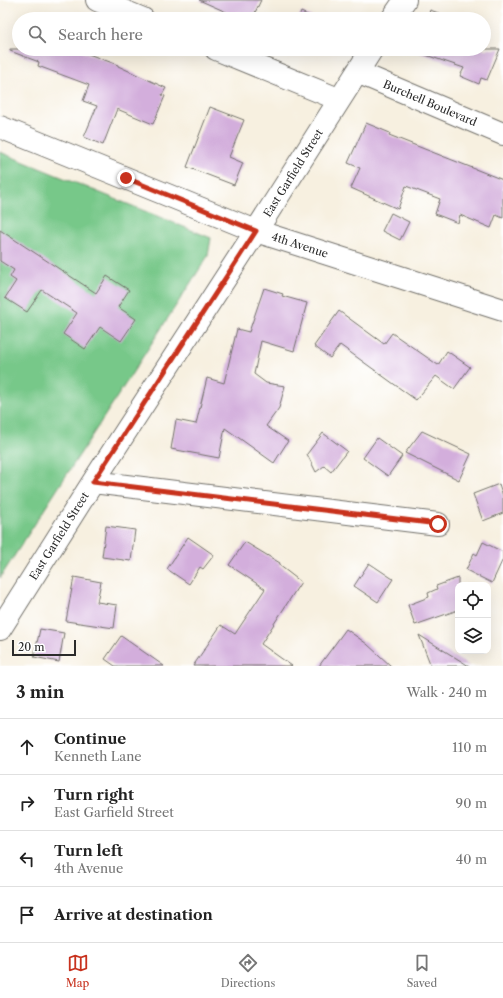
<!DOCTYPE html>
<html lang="en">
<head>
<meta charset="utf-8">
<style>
  :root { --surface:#fff; --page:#f6f6f6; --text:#222; --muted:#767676; --line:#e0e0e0; --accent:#c8321e }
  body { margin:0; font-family:"Libre Caslon Text",serif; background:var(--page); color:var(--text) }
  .controls { position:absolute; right:12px; bottom:12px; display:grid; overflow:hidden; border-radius:8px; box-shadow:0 4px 16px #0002 }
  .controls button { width:36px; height:36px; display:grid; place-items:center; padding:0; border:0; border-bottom:1px solid var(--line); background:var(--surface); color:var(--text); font:20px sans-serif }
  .scale { position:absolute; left:12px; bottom:10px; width:64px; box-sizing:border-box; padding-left:4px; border:2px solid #2b2b2b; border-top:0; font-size:11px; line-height:14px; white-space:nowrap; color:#2b2b2b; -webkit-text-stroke:3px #fff; paint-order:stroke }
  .stop { position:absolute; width:12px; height:12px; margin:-9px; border:3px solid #c8321e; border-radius:50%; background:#fff }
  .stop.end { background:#c8321e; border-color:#fff; box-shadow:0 1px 4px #0008 }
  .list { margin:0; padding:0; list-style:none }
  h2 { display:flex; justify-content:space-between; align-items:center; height:52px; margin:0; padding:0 16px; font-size:17px }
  h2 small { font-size:13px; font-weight:400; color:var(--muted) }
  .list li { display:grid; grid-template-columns:26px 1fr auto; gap:12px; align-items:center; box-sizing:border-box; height:56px; padding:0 16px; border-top:1px solid var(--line) }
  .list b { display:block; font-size:15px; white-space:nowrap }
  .list p { margin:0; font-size:13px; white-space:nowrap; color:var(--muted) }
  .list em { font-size:13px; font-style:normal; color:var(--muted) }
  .icon { flex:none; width:22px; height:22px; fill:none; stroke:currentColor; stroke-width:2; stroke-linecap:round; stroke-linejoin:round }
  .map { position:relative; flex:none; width:503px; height:666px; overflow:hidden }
  .search { position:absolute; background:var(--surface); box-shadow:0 4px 16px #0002; left:12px; right:12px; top:12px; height:44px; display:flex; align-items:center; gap:10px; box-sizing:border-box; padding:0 14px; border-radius:22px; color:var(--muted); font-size:15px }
  .sheet { height:276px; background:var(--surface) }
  nav { display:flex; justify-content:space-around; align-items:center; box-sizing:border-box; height:56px; border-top:1px solid var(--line); background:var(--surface); font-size:11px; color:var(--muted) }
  nav a { display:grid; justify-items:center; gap:2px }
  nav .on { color:var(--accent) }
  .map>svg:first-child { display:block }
</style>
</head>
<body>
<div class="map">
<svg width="503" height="666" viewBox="0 0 503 666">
  <rect width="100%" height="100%" fill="#fff"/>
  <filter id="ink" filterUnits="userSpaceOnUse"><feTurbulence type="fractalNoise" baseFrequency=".025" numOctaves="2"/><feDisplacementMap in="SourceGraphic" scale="8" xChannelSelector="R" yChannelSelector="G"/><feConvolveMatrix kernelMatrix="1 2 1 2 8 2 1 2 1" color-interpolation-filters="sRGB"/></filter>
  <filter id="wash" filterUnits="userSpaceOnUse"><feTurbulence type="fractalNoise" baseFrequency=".012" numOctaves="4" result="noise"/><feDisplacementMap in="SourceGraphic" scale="16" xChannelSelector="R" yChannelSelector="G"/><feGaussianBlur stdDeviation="0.9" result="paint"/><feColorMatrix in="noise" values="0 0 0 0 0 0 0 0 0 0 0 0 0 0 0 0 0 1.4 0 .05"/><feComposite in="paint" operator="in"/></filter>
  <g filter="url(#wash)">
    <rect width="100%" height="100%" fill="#f7f0e0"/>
    <path fill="#77c889" stroke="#517a5a" d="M0,152l211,86 -3,18 -208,322z"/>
    <g id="blocks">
      <path fill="#d3aedc" d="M199,0h62l-9,19h-10z
        M430,10l17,6 -1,3h-19z
        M301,12l15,7h-18z
        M10,49h65l43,16v1l48,22 -4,7 3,1 -12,28 -36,-15 -14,36 -19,-8 13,-31 -14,-5 6,-16 -51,-19 1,-4 -29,-11z
        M418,49h82l-13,31 -6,-2 -2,6 -19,-8 4,-8 -47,-16z
        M210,107l34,13 -15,37 14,6 -9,22 -47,-18z
        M366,123l24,10 -1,2 114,45v38l-7,-3 -5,13 -31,-13 -2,8 -23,-9 5,-15 -34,-13 -8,23 -47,-21 9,-20 -12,-5z
        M391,213l18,9 -9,18 -18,-9z
        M0,230l96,63 11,-17 22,14 -11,17 18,12 -15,22 -21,-14 -15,22 -22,-15 14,-21 -35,-23 -15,22 -22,-14 11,-17 -6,-4 4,-7 -14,-9z
        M264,288l19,6 -1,2 25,7 -13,48 -33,-10 -7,33 12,9 19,3 -6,22 -13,18 22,15 -14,22 -49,-35 -6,30 -48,-9 5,-29 20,4 11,-46 17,5 13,-54 12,3z
        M339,311l45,33 8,-11 46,32 9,-14 23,16 -16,22 -18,-13 -20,24 -76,-55 -10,13 -16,-12z
        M422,431l49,23 -12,26 -54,-27z
        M323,433l24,18 -16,21 -7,-6 -8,6 -9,-18z
        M377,438l25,18 -14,20 -25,-18z
        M499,484l4,12v17l-20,8 -10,-27z
        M106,526l29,4 -4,31 -29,-4z
        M188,537l26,18 -11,14 -3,-2 -11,17 -22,-15z
        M245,542l35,21 -1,2 22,17 -40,62 31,22h-99l28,-41 14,9 30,-45 -36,-24z
        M483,542l20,10v7l-11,24 -26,-13 8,-17 3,2z
        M369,563l24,16 -15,23 -24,-16z
        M74,577l27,5 -4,20 20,3 -3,23 -48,-7z
        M458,578v32l-43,15 -7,-20 21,-8 -1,-4 9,-4 -1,-3z
        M40,629l24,4 -5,29 -25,-5z
        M346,629l21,15 24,22h-72z
        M419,635l50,31h-38z
        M121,636l43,30h-49l-10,-7z"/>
    </g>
  </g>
  <g filter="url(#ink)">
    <use href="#blocks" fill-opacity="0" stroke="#72706a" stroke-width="1"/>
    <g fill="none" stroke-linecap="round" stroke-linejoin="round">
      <defs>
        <path id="minor" d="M97,0l46,19
          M392,19l13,-19
          M216,49l122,50
          M357,72l146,62
          M0,127l256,104 247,79
          M93,482l345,42
          M0,629l93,-147 163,-251 116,-182"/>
      </defs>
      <use href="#minor" stroke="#72706a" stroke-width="24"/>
      <use href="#minor" stroke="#fff" stroke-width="22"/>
    </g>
  </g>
  <g fill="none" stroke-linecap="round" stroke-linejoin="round" filter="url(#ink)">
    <path stroke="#c8321e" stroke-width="5" d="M126,178l130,53 -163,251 345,42"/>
  </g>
  <g text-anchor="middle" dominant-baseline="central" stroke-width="3.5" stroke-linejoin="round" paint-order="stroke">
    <g font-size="11" fill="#2b2b2b" stroke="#fff">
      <text transform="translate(430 103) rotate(23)">Burchell Boulevard</text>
      <text transform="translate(293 173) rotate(-58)">East Garfield Street</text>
      <text transform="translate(300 245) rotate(18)">4th Avenue</text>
      <text transform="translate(59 536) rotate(-58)">East Garfield Street</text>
    </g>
  </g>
</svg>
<div class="controls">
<button><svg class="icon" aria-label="locate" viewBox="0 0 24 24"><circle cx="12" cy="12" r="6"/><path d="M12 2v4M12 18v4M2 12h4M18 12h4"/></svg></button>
<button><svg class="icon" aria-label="layers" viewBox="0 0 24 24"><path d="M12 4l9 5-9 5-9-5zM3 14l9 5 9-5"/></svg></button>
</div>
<div class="scale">20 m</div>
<div class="stop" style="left:438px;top:524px"></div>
<div class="stop end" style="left:126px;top:178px"></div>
<div class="search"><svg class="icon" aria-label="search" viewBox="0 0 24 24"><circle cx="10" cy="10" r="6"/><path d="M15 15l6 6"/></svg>Search here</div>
</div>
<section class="sheet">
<h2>3 min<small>Walk · 240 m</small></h2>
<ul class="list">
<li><svg class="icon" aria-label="ahead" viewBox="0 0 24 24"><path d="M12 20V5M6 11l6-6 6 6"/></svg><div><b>Continue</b><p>Kenneth Lane</p></div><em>110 m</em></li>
<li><svg class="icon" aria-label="right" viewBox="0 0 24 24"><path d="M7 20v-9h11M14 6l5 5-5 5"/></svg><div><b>Turn right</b><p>East Garfield Street</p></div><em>90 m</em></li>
<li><svg class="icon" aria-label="left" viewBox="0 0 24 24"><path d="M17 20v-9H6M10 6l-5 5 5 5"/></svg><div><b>Turn left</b><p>4th Avenue</p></div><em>40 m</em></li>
<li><svg class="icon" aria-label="arrive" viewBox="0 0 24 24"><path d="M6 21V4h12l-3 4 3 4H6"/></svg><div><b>Arrive at destination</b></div></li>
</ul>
</section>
<nav>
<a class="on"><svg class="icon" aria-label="map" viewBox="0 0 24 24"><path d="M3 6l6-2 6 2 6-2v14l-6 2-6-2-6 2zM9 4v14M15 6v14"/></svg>Map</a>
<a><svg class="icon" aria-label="directions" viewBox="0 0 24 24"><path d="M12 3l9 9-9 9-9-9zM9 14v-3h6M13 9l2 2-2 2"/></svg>Directions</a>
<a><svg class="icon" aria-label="saved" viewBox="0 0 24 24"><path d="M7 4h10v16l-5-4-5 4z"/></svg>Saved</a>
</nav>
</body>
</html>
